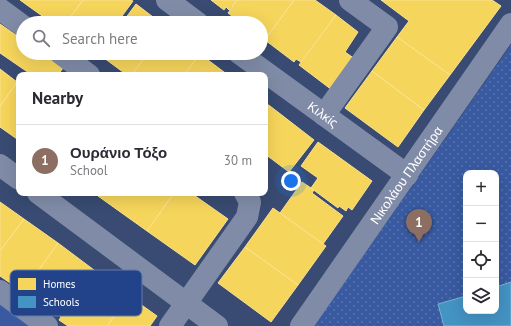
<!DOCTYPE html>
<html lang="en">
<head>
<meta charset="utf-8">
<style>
  :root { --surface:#fff; --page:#f7f7f7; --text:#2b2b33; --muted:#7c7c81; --line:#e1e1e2; --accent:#6b6e79 }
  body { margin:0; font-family:"PT Sans",sans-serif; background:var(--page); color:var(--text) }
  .controls { position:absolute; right:12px; bottom:12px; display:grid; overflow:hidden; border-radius:8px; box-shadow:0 4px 16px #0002 }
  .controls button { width:36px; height:36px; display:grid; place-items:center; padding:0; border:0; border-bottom:1px solid var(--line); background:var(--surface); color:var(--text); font:20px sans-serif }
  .you { position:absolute; left:291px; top:181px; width:14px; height:14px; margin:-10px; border:3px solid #fff; border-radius:50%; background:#1a73e8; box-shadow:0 0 0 6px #1a73e833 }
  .badge { display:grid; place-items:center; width:26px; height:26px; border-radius:50%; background:var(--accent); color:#fff; font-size:13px; font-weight:700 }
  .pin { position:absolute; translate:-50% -33px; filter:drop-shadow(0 1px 2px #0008) }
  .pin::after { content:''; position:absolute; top:21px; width:14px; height:12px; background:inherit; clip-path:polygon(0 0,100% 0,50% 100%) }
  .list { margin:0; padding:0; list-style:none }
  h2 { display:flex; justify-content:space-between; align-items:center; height:52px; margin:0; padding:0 16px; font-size:17px }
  h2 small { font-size:13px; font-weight:400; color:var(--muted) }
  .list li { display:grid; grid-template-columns:26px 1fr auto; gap:12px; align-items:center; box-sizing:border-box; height:72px; padding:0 16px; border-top:1px solid var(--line) }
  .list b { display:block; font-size:15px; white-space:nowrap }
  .list p { margin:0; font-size:13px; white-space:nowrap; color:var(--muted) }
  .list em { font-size:13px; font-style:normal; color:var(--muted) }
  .icon { flex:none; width:22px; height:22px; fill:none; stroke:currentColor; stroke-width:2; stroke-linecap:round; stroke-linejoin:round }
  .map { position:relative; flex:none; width:511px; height:326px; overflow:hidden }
  .search { position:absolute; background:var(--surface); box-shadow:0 4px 16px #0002; left:16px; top:16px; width:252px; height:44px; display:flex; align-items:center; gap:10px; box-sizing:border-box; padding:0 14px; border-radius:22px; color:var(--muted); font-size:15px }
  .panel { position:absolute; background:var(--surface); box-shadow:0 4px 16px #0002; left:16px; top:72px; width:252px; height:124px; border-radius:8px }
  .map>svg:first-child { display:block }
</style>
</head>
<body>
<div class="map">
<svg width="511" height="326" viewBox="0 0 511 326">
  <defs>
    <pattern id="garden-dots" width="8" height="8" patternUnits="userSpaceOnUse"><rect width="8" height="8" fill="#395aa1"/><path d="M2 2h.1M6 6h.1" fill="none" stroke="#5773af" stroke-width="1.8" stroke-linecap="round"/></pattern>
  </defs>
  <rect width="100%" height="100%" fill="#394b72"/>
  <path fill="#395aa1" d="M0,300l36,26h-36z"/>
  <path fill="url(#garden-dots)" d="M511,45v237l-15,5v-114h-30v123l-28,8 6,22h-130z"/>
  <path fill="#f6d55c" stroke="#f9e28d" d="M20,0h63l-17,23h-14z
    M83,0h48l2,1 -16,22h-51z
    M211,0h26l-8,10 -3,-3 -2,3z
    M237,0h57l-27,37 -6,-5v-9h-20l-13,-10z
    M294,0h21l21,15 -35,47 -5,-3 -2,3 -29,-22z
    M381,0h111l9,6 -51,69 -53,-38 12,-16z
    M136,4l25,19h-39z
    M336,15l22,17 -13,20 10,7 -23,31 -33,-25z
    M0,24l23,16v13h19l21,15 -5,7h-26l-32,-22z
    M397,37l53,38 -26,35 -52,-39z
    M101,53h47l-15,20 -3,-2 -3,4 -27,-20z
    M148,53h15l3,2 2,-2 32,1 -16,21h-48l-3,-2z
    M200,54l28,21h-44z
    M0,69l17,13 -17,24z
    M372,71l52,39 -26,37 -53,-39z
    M17,82l2,1v53l-2,3 -17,-12v-21z
    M265,103l5,3 -5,7z
    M270,106l44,34 -25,32 -24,-18v-41z
    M318,142l54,39 -20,29 -4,-3 -2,4 -7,-5 -1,2 -27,-20 7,-10 -17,-12z
    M302,182l12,8 -2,3 31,23 -20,28 -43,-31z
    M100,193h74l-27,38 -49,-35z
    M174,193h17l37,26 -33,46 -48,-34z
    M0,202l24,17 -24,32z
    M273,208l53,38 -28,39 -53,-38z
    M24,219l34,24 -33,46 -4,-3 -2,3 -19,-13v-25z
    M58,243l36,27 -34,46 -5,-3 -2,1 -29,-21 2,-3 -1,-1z
    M245,247l53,38 -27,37 -53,-39z
    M94,270l35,26 -22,30h-39l-9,-6 2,-3 -1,-1z
    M129,296l28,20 -7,10h-43z"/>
  <path fill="#4393c3" stroke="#7bb3d5" d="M511,282v44h-67l-6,-22 28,-8v15h30v-24z"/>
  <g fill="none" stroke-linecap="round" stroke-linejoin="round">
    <g stroke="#808ca7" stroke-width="22">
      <path d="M167,0l31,23"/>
      <path d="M0,9l23,17"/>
      <path d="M60,53l29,22"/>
      <path id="s1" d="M239,53l168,122"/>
      <path d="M324,115l63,-88 -37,-27"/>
      <path d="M0,165l19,14"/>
      <path d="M38,193l179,133"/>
      <path d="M0,291l47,35"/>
      <path d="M170,326l77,-109 3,-15 -5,-9"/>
      <path id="s2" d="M301,326l210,-302"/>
    </g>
  </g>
  <g text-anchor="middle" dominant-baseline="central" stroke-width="4" stroke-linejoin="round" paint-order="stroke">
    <g font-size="13" fill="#fff" stroke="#224289">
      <text stroke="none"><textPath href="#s1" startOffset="104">Κιλκίς</textPath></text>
      <text stroke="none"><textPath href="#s2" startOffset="184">Νικολάου Πλαστήρα</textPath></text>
    </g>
  </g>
  <rect x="10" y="270" width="132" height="46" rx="6" fill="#224289" stroke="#647bac" stroke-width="1"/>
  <rect x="18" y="278" width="18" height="12" fill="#f6d55c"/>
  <rect x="18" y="296" width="18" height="12" fill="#4393c3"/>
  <g font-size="11" fill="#fff">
    <text x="43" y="288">Homes</text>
    <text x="43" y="306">Schools</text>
  </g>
</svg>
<div class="controls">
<button>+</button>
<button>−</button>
<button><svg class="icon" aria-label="locate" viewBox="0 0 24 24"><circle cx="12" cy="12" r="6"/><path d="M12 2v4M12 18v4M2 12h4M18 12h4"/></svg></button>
<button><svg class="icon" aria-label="layers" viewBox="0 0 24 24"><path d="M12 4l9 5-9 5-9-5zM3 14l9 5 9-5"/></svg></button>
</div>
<div class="you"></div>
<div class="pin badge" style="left:419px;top:242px;background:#8d6e63">1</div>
<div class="search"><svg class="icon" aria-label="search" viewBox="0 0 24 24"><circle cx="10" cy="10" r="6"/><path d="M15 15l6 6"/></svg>Search here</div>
<section class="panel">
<h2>Nearby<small></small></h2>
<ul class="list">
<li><span class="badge" style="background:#8d6e63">1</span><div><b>Ουράνιο Τόξο</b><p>School</p></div><em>30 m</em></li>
</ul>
</section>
</div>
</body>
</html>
